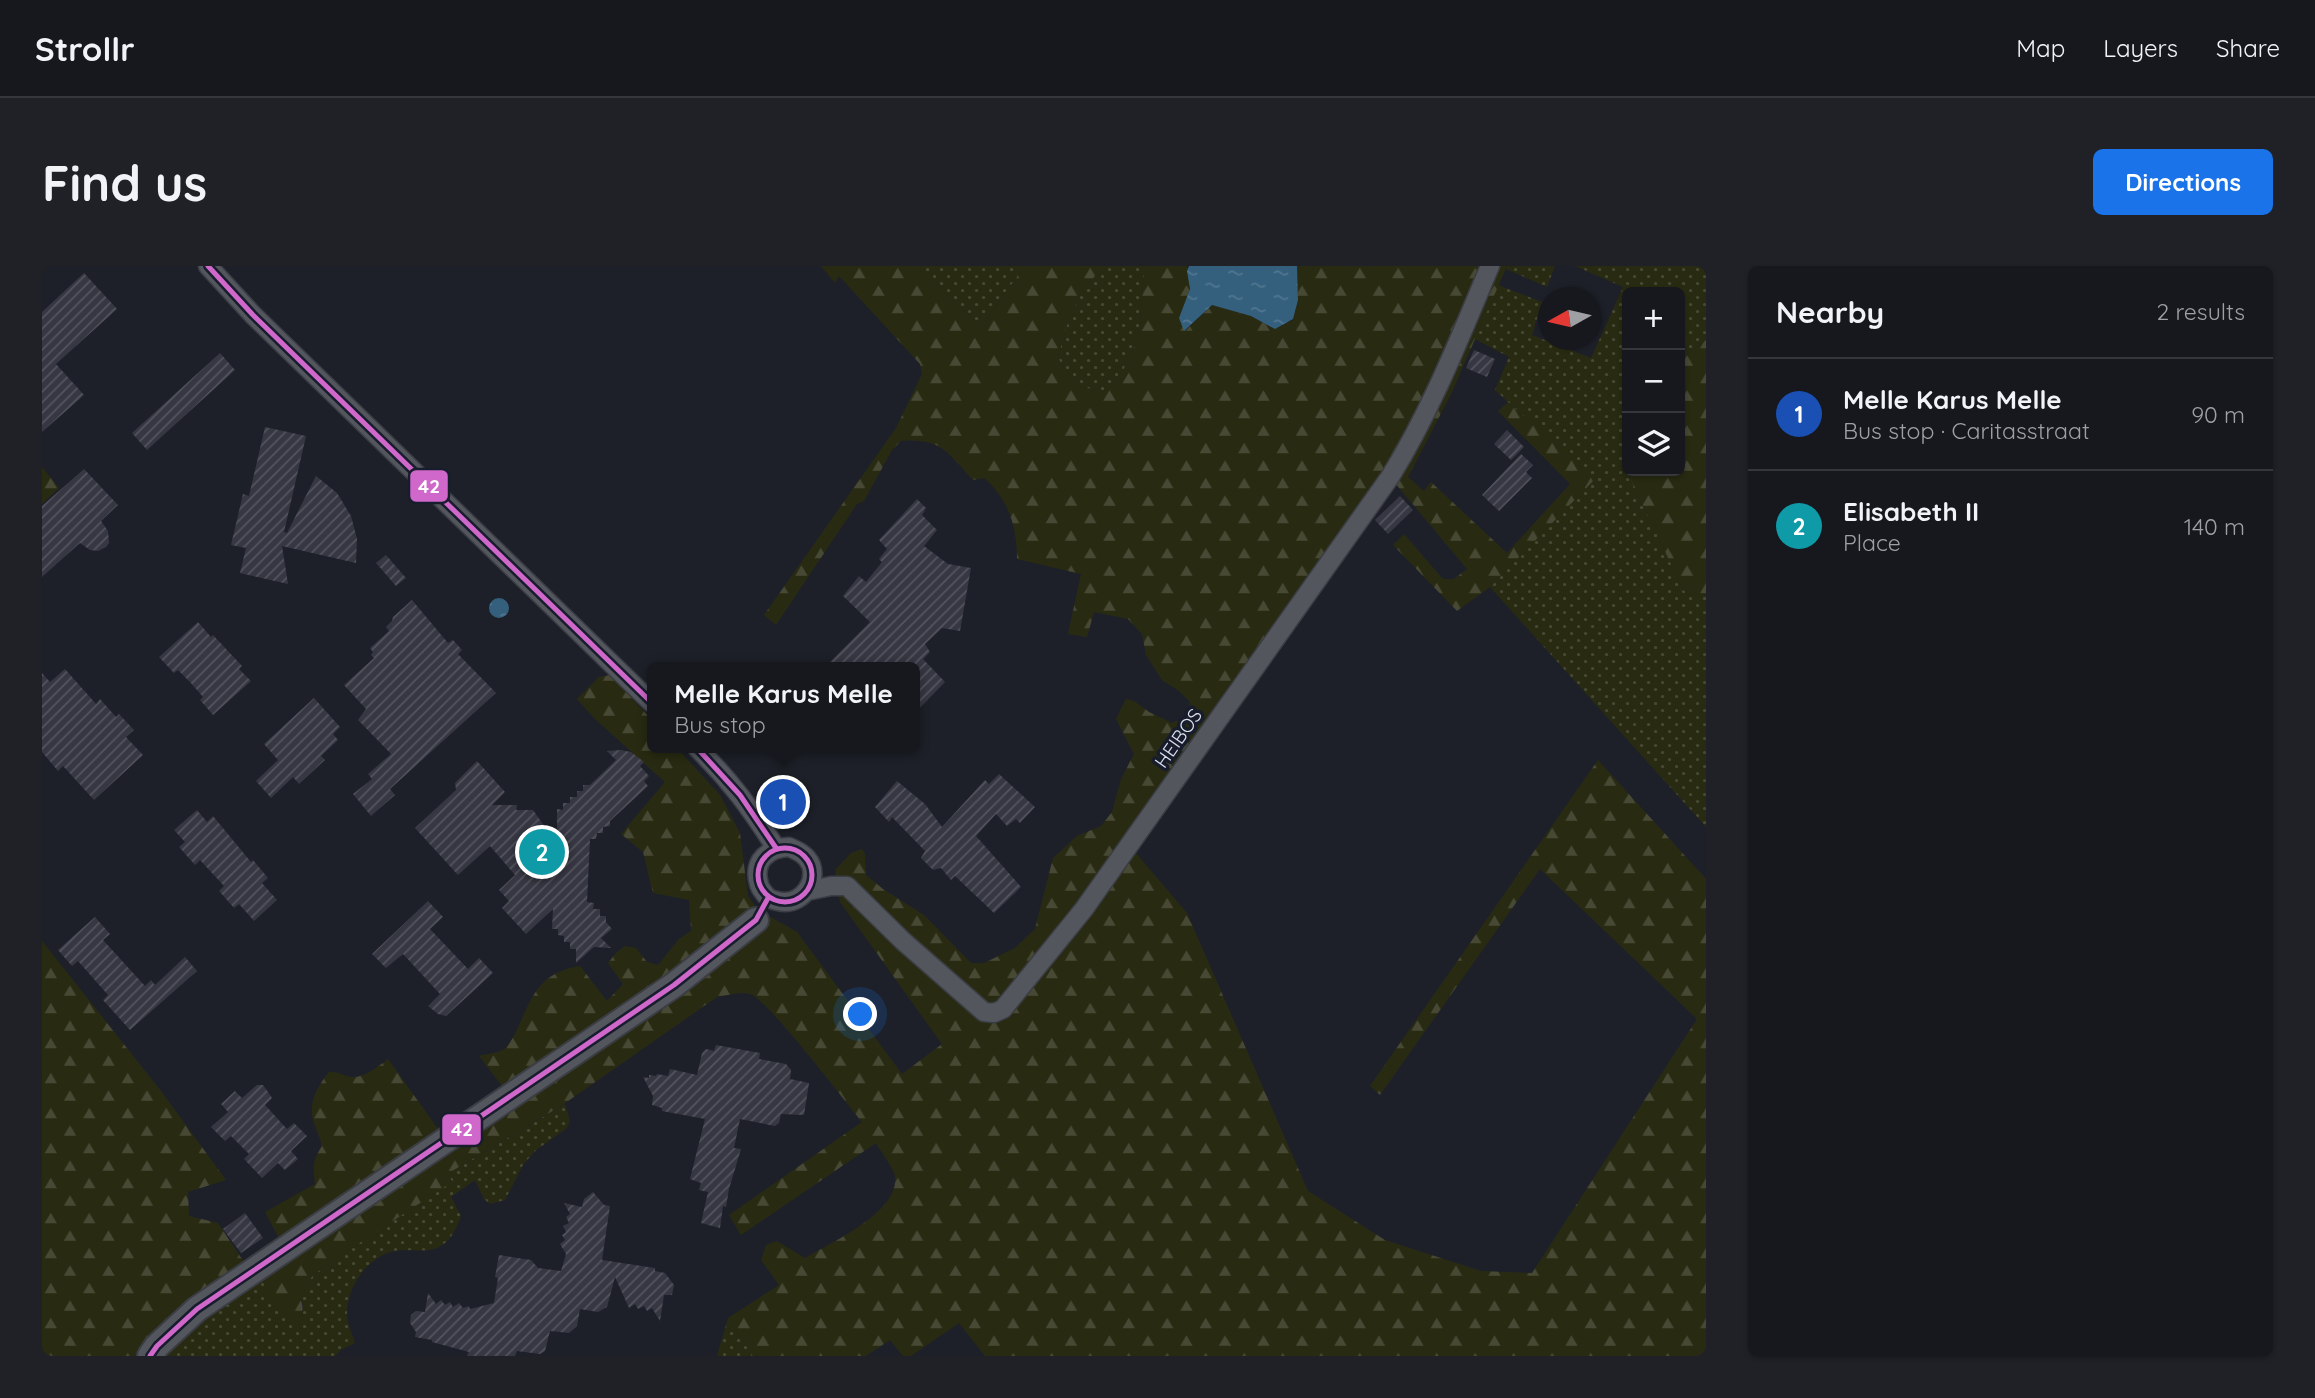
<!DOCTYPE html>
<html lang="en">
<head>
<meta charset="utf-8">
<style>
  :root { --surface:#16181e; --page:#1f2127; --text:#f1f3f6; --muted:#9ea0a4; --line:#35373c; --accent:#1a73e8 }
  body { margin:0; font-family:Quicksand,sans-serif; background:var(--page); color:var(--text) }
  .controls { position:absolute; right:21px; top:21px; display:grid; overflow:hidden; border-radius:10px; box-shadow:0 2px 5px #0004 }
  .controls button { width:63px; height:63px; display:grid; place-items:center; padding:0; border:0; border-bottom:2px solid var(--line); background:var(--surface); color:var(--text); font:35px sans-serif }
  .compass { position:absolute; left:1496px; top:21px; width:63px; height:63px; border-radius:50%; background:var(--surface); box-shadow:0 2px 5px #0004; rotate:262deg }
  .you { position:absolute; left:819px; top:749px; width:24px; height:24px; margin:-18px; border:5px solid #fff; border-radius:50%; background:#1a73e8; box-shadow:0 0 0 10px #1a73e833 }
  .badge { display:grid; place-items:center; width:46px; height:46px; border-radius:50%; background:var(--accent); color:#fff; font-size:23px; font-weight:700 }
  .pin { position:absolute; translate:-50% -50%; border:4px solid #fff; box-shadow:0 2px 7px #0006 }
  .popup { position:absolute; left:605px; top:396px; width:273px; height:91px; box-sizing:border-box; display:grid; place-content:center; border-radius:10px; background:var(--surface); filter:drop-shadow(0 2px 5px #0005); font-size:23px; white-space:nowrap; color:var(--muted) }
  .popup b { font-size:26px; color:var(--text) }
  .popup::after { content:''; position:absolute; left:50%; top:100%; margin-left:-14px; border:14px solid transparent; border-top-color:var(--surface) }
  .list { margin:0; padding:0; list-style:none }
  h2 { display:flex; justify-content:space-between; align-items:center; height:91px; margin:0; padding:0 28px; font-size:30px }
  h2 small { font-size:23px; font-weight:400; color:var(--muted) }
  .list li { display:grid; grid-template-columns:46px 1fr auto; gap:21px; align-items:center; box-sizing:border-box; height:112px; padding:0 28px; border-top:2px solid var(--line) }
  .list b { display:block; font-size:26px; white-space:nowrap }
  .list p { margin:0; font-size:23px; white-space:nowrap; color:var(--muted) }
  .list em { font-size:23px; font-style:normal; color:var(--muted) }
  .icon { flex:none; width:38px; height:38px; fill:none; stroke:currentColor; stroke-width:2; stroke-linecap:round; stroke-linejoin:round }
  .map { position:relative; flex:none; width:1664px; height:1090px; overflow:hidden; border-radius:10px }
  header { display:flex; align-items:center; gap:42px; box-sizing:border-box; height:98px; padding:0 35px; background:var(--surface); border-bottom:2px solid var(--line) }
  header strong { font-size:33px }
  nav { display:flex; gap:38px; margin-inline-start:auto; font-size:24px }
  .intro { display:flex; align-items:center; justify-content:space-between; box-sizing:border-box; height:168px; padding:0 42px }
  h1 { margin:0; font-size:49px }
  .button { padding:18px 32px; border-radius:10px; background:var(--accent); color:#fff; font-size:24px; font-weight:700 }
  main { display:flex; gap:42px; padding:0 42px }
  aside { flex:1; background:var(--surface); border-radius:10px; box-shadow:0 2px 5px #0004 }
  .map>svg:first-child { display:block }
</style>
</head>
<body>
<header>
<strong>Strollr</strong>
<nav><a>Map</a><a>Layers</a><a>Share</a></nav>
</header>
<div class="intro"><h1>Find us</h1><a class="button">Directions</a></div>
<main>
<div class="map">
<svg width="1664" height="1090" viewBox="0 0 1664 1090">
  <defs>
    <pattern id="green-dots" width="8" height="8" patternUnits="userSpaceOnUse" patternTransform="scale(1.75)"><rect width="8" height="8" fill="#282b11"/><path d="M2 2h.1M6 6h.1" fill="none" stroke="#474934" stroke-width="1.8" stroke-linecap="round"/></pattern>
    <pattern id="forest-firs" width="22" height="20" patternUnits="userSpaceOnUse" patternTransform="scale(1.75)"><rect width="22" height="20" fill="#282b11"/><path d="M5 1l3.5 6h-7zM16 11l3.5 6h-7z" fill="#474934"/></pattern>
    <pattern id="water-ripples" width="26" height="14" patternUnits="userSpaceOnUse" patternTransform="scale(1.75)"><rect width="26" height="14" fill="#34607d"/><path d="M2 4q2-2 4 0t4 0M15 11q2-2 4 0t4 0" fill="none" stroke="#517690"/></pattern>
    <pattern id="building-hatch" width="6" height="6" patternUnits="userSpaceOnUse" patternTransform="scale(1.75)"><rect width="6" height="6" fill="#373743"/><path d="M-1 1l2-2M0 6l6-6M5 7l2-2" fill="none" stroke="#54545e"/></pattern>
  </defs>
  <rect width="100%" height="100%" fill="#1d2028"/>
  <path fill="url(#green-dots)" d="M873,0h110l-44,60z
    M1062,0h41c-5,35 -1,79 -25,108 -4,6 -10,11 -16,16 -25,1 -35,-12 -46,-32 10,-40 17,-62 46,-92z
    M1465,0h48l-8,21 -41,-18z
    M1533,0h131v74l-26,19v-67h-53v179l57,120 22,3v233l-216,-240 103,-107 -98,-90 14,-33 -34,-18 23,-54 44,17 -10,33 59,23 32,-71z
    M523,838l5,17 -3,7 -32,23 -12,14 -18,35 -15,4 -6,-5 -9,-19 -24,17 10,19c-5,13 -10,25 -22,31 -13,7 -30,1 -44,4 -29,5 -53,42 -47,71 1,7 5,14 7,21l-13,6 -7,7h-174l24,-26 76,-57 41,44 1,-13 -4,-7 13,-21 23,-17 117,-78 -5,-7z
    M686,1052l25,38h-36z"/>
  <path fill="url(#forest-firs)" d="M779,0h94l66,60 44,-60h79c-29,30 -36,52 -46,92 11,20 21,33 46,32 6,-5 12,-10 16,-16 24,-29 20,-73 25,-108h42l3,23 -11,29 6,13 27,-26 39,11 24,13 18,-9 5,-20 -1,-34h210l-56,128 -43,83 16,14 7,-9 76,71 63,-69 -72,-73 10,-9 86,78 -104,107 -33,24 -64,-66 11,-11 39,45h11l13,-10 -77,-92 -255,375 52,61 121,278 77,49 96,31 51,2 165,-254 -157,-150 -160,226 -10,-9 228,-326 108,119v477h-721l-26,-33 -48,33h-8l-13,-16 -24,16h-113l-25,-38 51,-33 -18,-25 5,-15 11,-4 28,17c25,-15 95,-46 90,-82 -1,-7 -15,-26 -19,-33l-135,92 -12,-20 133,-93c-17,-21 -94,-122 -112,-128 -9,-3 -24,2 -33,3l-156,109 -114,68 5,8 -117,77 -23,17 -13,21c6,10 4,18 -2,27 -22,-8 -31,-29 -36,-51l19,-33 -15,-28 50,-28c-2,-19 -3,-22 7,-38 -2,-10 -7,-18 -9,-27 -5,-17 6,-35 16,-47 8,0 10,1 17,4 15,5 30,-8 42,-17l50,70 65,-42 -24,-31c7,-2 16,-3 22,-5 6,-3 11,-12 14,-17 17,-36 22,-61 65,-68l27,35 16,-17 -15,-21 8,-10 9,-7 11,2 11,14 11,3 21,-26 12,-8 -2,-31 -36,-7 -10,-41 -22,-18 44,-52 -71,-64 -17,-19 22,-22 11,-2 42,45v28h25l43,47 20,38 8,63 10,14 39,22 105,142 40,-30 -102,-142 -5,-32 16,-17 11,-4 3,5 1,21 17,14 41,26 47,48h13l31,-15 20,-19 18,-71 24,-22 24,-10 11,-14 9,-33 13,-25 -18,-35 10,-20 8,2 15,11 23,11 16,-8 2,-13 -11,-11 -17,-11 -16,-25 -4,-21 -14,-15 -34,-7 -7,25 -19,-3 13,-60 -64,-15c0,-31 -8,-60 -33,-81l-11,2c-26,-27 -30,-42 -72,-39l-9,9 -28,51 -7,3 -81,121 -12,-10 132,-187 26,-54 -2,-10 -81,-88 -4,7z
    M1664,74v254l-22,-3 -56,-117 1,-3h51v-112z
    M0,201l17,21 -17,16z
    M0,675l119,150 65,89 -38,12 1,24 29,7 26,39 -50,37 -56,57h-96z"/>
  <path fill="url(#water-ripples)" d="M1147,0h108l1,34 -5,19 -18,10 -24,-13 -39,-11 -28,26 -5,-13 11,-29 -3,-18z
    M447 342a10 10 0 1 1 20 0a10 10 0 1 1-20 0Z"/>
  <path fill="url(#building-hatch)" d="M42,7l33,36 -61,55 28,31 -42,37v-120z
    M1432,84l21,9 -8,18 -21,-9z
    M178,87l15,17 -88,80 -15,-17z
    M223,161l41,9 -22,96 3,1 29,-57 21,17 14,23 6,23 -1,24 -74,-17 6,38 -48,-11 6,-25 -15,-3 12,-51 6,2z
    M1465,164l17,17 -13,13 -17,-16z
    M1479,188l12,11 -7,7 6,6 -33,33 -17,-16z
    M42,203l34,36 -17,16 7,10 1,12 -3,4 -8,4 -8,-1 -10,-7 -38,34v-71z
    M1358,230l13,14 -25,24 -13,-14z
    M875,233l9,9 -4,7 15,15 -13,16 24,18 23,4 -11,63 -18,-3 -17,16 5,8 -7,7 22,23 -31,32v-47h-89l45,-45 -27,-26 16,-20 7,6 16,-20 -3,-3 8,-10 -8,-9z
    M344,289l20,23 -10,8 -20,-23z
    M370,334l36,43 5,-3 9,10 -4,4 38,39 -106,96 5,6 -24,21 -18,-22 19,-15 -4,-5 23,-20 -33,-34 8,-11 -22,-24 30,-27 -3,-3 2,-3 -3,-4 19,-17 -3,-4 6,-6 1,-4z
    M156,356l13,15 2,-2 29,31 -3,3 12,12 -38,34 -13,-15 3,-3 -13,-15 -12,-12 -4,3 -15,-16z
    M23,403l31,35 4,-5 16,18 3,-3 15,16 -8,7 17,18 -49,45 -31,-34 -5,5 -16,-19v-79l8,9z
    M272,432l26,29 -7,7 5,6 -17,16 4,4 -26,24 -6,-7 -22,21 -15,-17 22,-21 -14,-16z
    M579,484l10,2 13,10 -4,4 9,10 -5,5 4,5 -38,35v5l-7,1v6h-6l-1,6h-6l-3,63 7,1 -1,6h7v7h6v6l6,7 -11,9 10,10 -17,-1 -18,16v-14h-6v-7h-6v-6l-6,-1v-6h-6l1,-20 -27,25 -24,-26 7,-7 -10,-11 16,-15 -25,-29 -32,29 -43,-47 41,-38 -1,-7 22,-22 28,31 -13,13h25l-1,5h17l24,34v-35l6,1v-7h7v-6h7v-6h6v-6h7l26,-25 -9,-9z
    M957,508l36,33 -15,16 -4,-4 -9,7 -11,-12 -20,22 45,51 -27,26 -39,-37 -4,4 -10,-12 -8,2 -12,-12 4,-7 -33,-34 -3,5 -14,-15 22,-26 28,23 17,23 43,-47 4,4z
    M155,544l10,12 6,-6 38,46 2,-2 15,18 -6,5 15,17 -23,21 -15,-17 -5,4 -15,-17 5,-5 -24,-26 -5,5 -16,-18 6,-5 -11,-12z
    M386,635l15,16 -13,12 38,40 11,-11 14,15 -47,43 -8,-2 -10,-8 12,-12 -37,-40 -17,14 -14,-14z
    M53,651l15,17 -7,6 42,46 6,-6 4,5 30,-28 12,14 -67,59 -27,-30 5,-5 -30,-34 -6,5 -14,-16z
    M674,779l44,8 -1,6 27,5 5,6 -1,9 19,4 -5,32 -23,-1 -2,9 -4,3 -35,-7 -6,29 7,1 -12,40 -3,18 -3,-1 -3,22 -19,-5 7,-31 -9,-2 2,-7 -11,-4 15,-60 -43,-8v-3l-10,-3 1,-9 -10,-19 6,1v-3l7,1 1,-2 11,2 2,-7 27,6 5,-22 4,-4 8,2z
    M215,819h6l3,4 6,9 -7,7 22,24 7,-6 13,13 -16,15 7,8 -13,11 -7,-7 -16,15 -18,-19 5,-5 -18,-18 -6,5 -14,-14 17,-15 -7,-8 14,-13 7,7z
    M551,926l11,13 6,1 -8,54 53,8v3l10,2 9,12 -2,10h-8l-4,26 -8,-13 -5,3 -3,-5 -6,3 -3,-5 -6,4 -14,-31 -8,30 -9,5 -18,-3 -3,17 -8,7 -19,-2 -5,20 -5,3 -23,-3 -2,5h-48l2,-4 -37,-10v-2l-17,-3 1,-5 -6,-9 1,-8 5,-4 9,1 3,-19 8,11 5,-4 4,5 5,-3 3,5 6,-4 4,5 6,-2 1,3 24,-6 4,-25 -3,-1 4,-22 32,5 7,8 23,3 5,-17 -6,-10 5,-4 -3,-5 4,-3 -3,-6 6,-3 -3,-6 4,-3 -6,-11 18,4 2,-8z
    M203,947l18,25 -22,15 -18,-24z"/>
  <g fill="none" stroke-linecap="round" stroke-linejoin="round">
    <defs>
      <path id="street" d="M166,0l45,49 399,388
        M655,482c33,32 54,61 79,100
        M747,581c9,4 18,8 22,18 6,17 -8,37 -26,37 -6,0 -12,-2 -17,-4 -3,-4 -8,-9 -9,-14 -7,-24 10,-36 30,-37z
        M765,625l24,-5h16l56,55 81,71 10,1 9,-4 81,-100 306,-432c41,-66 70,-140 100,-211"/>
      <path id="secondary" d="M108,1090l7,-10 40,-37 477,-324 82,-65"/>
    </defs>
    <use href="#street" stroke="#3b3d45" stroke-width="21"/>
    <use href="#secondary" stroke="#3b3d45" stroke-width="28"/>
    <use href="#street" stroke="#54565e" stroke-width="18"/>
    <use href="#secondary" stroke="#54565e" stroke-width="24"/>
    <defs>
      <path id="bus-1" d="M166,0l45,49 399,388
        M655,482l43,47 36,53
        M716 609a27 27 0 1 1 54 0a27 27 0 1 1-54 0Z
        M108,1090l7,-10 40,-37 477,-324 82,-65 12,-22"/>
    </defs>
    <use href="#bus-1" stroke="#181d2d" stroke-width="10"/>
    <use href="#bus-1" stroke="#d068cb" stroke-width="5"/>
  </g>
  <g text-anchor="middle" dominant-baseline="central" stroke-width="7" stroke-linejoin="round" paint-order="stroke">
    <g font-size="19" fill="#dde1ec" stroke="#181d2d">
      <text transform="translate(1136 472) rotate(-55)">HEIBOS</text>
    </g>
  </g>
  <g stroke="#181d2d" stroke-width="2.5">
    <rect x="367" y="203" width="40" height="34" rx="7" fill="#d068cb"/>
    <rect x="399" y="847" width="41" height="33" rx="7" fill="#d068cb"/>
  </g>
  <g font-size="19" text-anchor="middle" font-weight="bold" fill="#fff">
    <text x="387" y="227">42</text>
    <text x="420" y="870">42</text>
  </g>
</svg>
<div class="controls">
<button>+</button>
<button>−</button>
<button><svg class="icon" aria-label="layers" viewBox="0 0 24 24"><path d="M12 4l9 5-9 5-9-5zM3 14l9 5 9-5"/></svg></button>
</div>
<svg class="compass" viewBox="-18 -18 36 36"><path d="M0-13l5 13h-10z" fill="#e53935"/><path d="M0 13l5-13h-10z" fill="#9ea0a4"/></svg>
<div class="you"></div>
<div class="pin badge" style="left:741px;top:536px;background:#1a4fb4">1</div>
<div class="popup"><b>Melle Karus Melle</b>Bus stop</div>
<div class="pin badge" style="left:500px;top:586px;background:#0f9aa8">2</div>
</div>
<aside>
<h2>Nearby<small>2 results</small></h2>
<ul class="list">
<li><span class="badge" style="background:#1a4fb4">1</span><div><b>Melle Karus Melle</b><p>Bus stop · Caritasstraat</p></div><em>90 m</em></li>
<li><span class="badge" style="background:#0f9aa8">2</span><div><b>Elisabeth II</b><p>Place</p></div><em>140 m</em></li>
</ul>
</aside>
</main>
</body>
</html>
